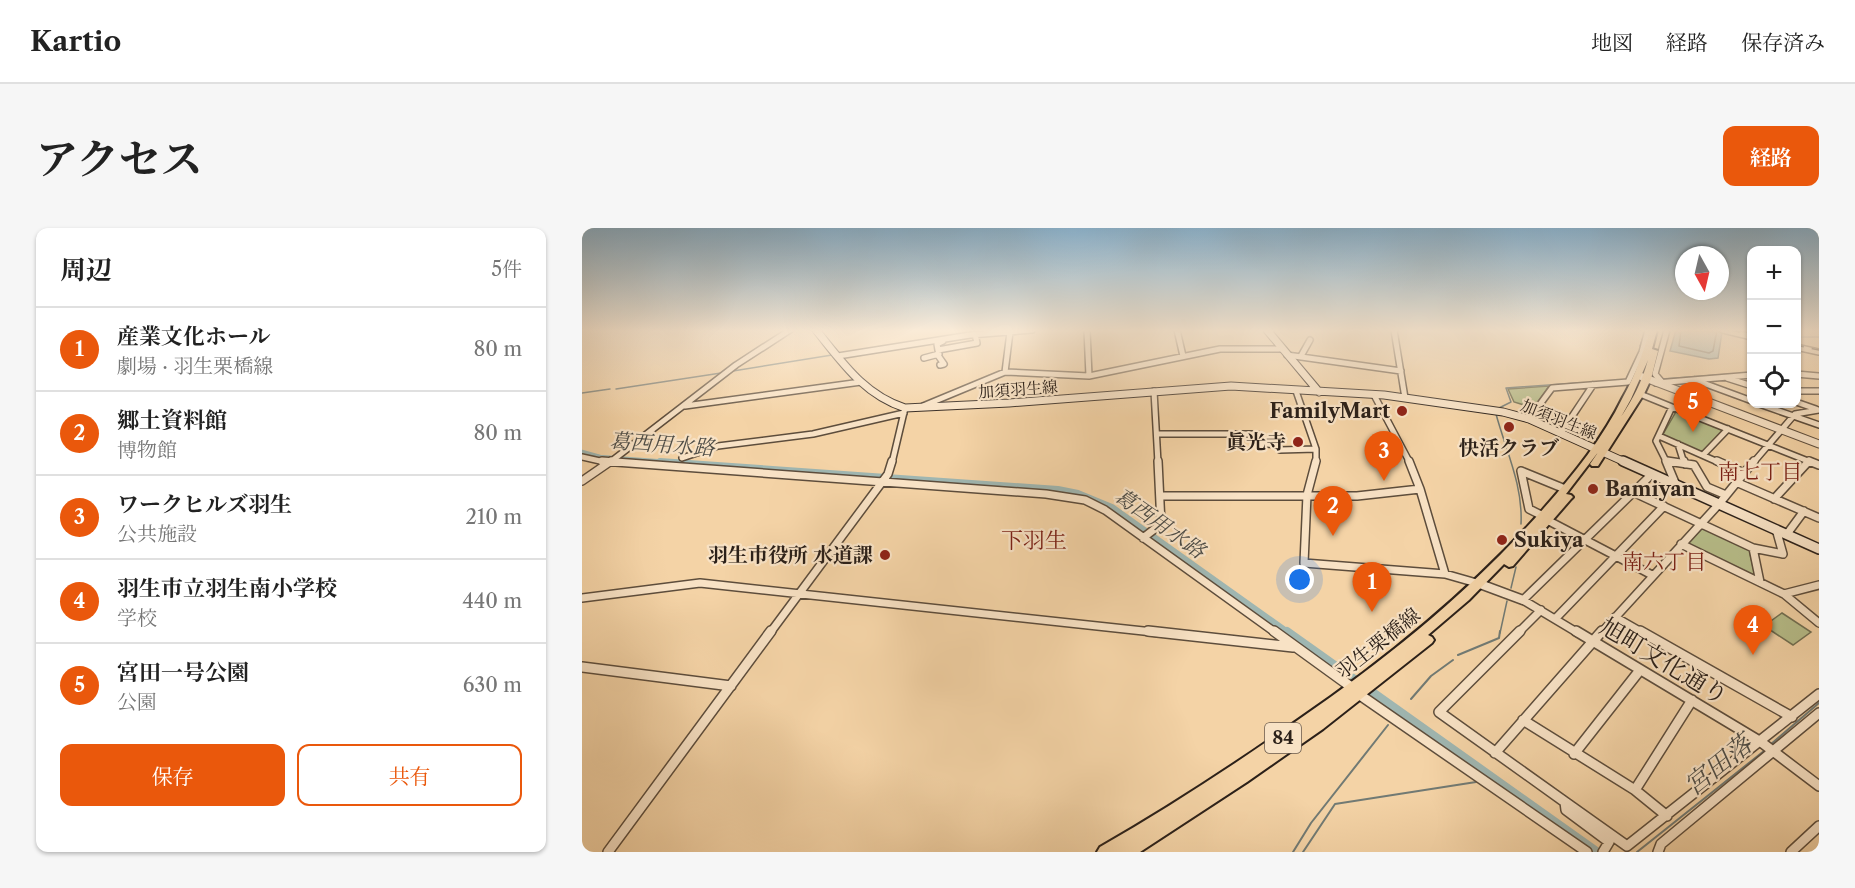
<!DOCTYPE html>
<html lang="ja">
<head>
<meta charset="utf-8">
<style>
  :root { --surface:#fff; --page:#f6f6f6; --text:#222; --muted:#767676; --line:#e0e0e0; --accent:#ea580c }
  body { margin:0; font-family:"Libre Caslon Text","Noto Serif JP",serif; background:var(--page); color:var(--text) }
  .controls { position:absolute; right:18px; top:18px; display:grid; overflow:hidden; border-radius:12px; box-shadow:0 2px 4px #0004 }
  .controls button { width:54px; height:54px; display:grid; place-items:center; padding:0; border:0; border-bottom:2px solid var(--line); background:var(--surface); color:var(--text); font:30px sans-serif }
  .compass { position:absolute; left:1093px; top:18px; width:54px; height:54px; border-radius:50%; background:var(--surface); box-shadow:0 2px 4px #0004; rotate:172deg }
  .you { position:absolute; left:718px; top:352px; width:21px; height:21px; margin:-15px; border:4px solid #fff; border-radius:50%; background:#1a73e8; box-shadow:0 0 0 9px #1a73e833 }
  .badge { display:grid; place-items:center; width:39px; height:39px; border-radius:50%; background:var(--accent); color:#fff; font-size:20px; font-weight:700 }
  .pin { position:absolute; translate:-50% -50px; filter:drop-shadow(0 2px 3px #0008) }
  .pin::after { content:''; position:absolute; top:32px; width:21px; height:18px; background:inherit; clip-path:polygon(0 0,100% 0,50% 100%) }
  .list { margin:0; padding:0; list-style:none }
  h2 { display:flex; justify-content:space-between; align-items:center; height:78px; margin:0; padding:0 24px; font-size:26px }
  h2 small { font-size:20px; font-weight:400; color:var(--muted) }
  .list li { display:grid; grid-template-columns:39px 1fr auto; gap:18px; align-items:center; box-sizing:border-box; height:84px; padding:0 24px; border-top:2px solid var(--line) }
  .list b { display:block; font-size:22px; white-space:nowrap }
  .list p { margin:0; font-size:20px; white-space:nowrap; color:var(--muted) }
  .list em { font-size:20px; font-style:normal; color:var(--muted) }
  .actions { display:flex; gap:12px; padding:18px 24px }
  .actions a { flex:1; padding:14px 0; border:2px solid var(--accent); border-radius:12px; text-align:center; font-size:21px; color:var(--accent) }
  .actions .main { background:var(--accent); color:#fff }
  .icon { flex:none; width:33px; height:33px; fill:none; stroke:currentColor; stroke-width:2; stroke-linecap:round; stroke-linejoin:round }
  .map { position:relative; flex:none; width:1237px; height:624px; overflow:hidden; border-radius:12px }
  header { display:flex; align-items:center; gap:36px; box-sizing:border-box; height:84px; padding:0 30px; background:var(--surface); border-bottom:2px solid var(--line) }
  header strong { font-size:28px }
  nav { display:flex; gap:33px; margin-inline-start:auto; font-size:21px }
  .intro { display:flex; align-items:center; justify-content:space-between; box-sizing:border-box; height:144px; padding:0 36px }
  h1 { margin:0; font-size:42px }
  .button { padding:15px 27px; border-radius:12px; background:var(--accent); color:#fff; font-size:21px; font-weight:700 }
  main { display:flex; gap:36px; padding:0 36px }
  aside { flex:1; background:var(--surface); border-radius:12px; box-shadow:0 2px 4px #0004 }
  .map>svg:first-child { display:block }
</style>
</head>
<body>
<header>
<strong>Kartio</strong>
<nav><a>地図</a><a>経路</a><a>保存済み</a></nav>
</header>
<div class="intro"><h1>アクセス</h1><a class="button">経路</a></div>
<main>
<aside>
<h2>周辺<small>5件</small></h2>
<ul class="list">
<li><span class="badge">1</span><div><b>産業文化ホール</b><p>劇場 · 羽生栗橋線</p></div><em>80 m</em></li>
<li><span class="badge">2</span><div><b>郷土資料館</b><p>博物館</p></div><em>80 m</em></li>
<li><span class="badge">3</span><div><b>ワークヒルズ羽生</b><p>公共施設</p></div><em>210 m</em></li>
<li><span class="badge">4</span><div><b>羽生市立羽生南小学校</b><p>学校</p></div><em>440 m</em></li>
<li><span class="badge">5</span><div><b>宮田一号公園</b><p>公園</p></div><em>630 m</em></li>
</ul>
<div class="actions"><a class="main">保存</a><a>共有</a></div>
</aside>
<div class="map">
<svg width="1237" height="624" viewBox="0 0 1237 624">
  <rect width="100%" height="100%" fill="#f4d3a6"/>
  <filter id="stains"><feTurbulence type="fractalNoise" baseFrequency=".00333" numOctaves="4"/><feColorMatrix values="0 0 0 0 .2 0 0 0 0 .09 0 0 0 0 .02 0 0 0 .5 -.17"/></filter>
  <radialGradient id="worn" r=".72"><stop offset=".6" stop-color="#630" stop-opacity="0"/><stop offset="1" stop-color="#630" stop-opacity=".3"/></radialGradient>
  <path fill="#b7be8a" stroke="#716f52" stroke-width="1.5" d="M967,158l-15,22 -20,-6 -6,-13z
    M1095,182l48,19 -23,24 -40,-17z
    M1119,298l48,23 6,27 -68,-33z
    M1200,385l29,19 -18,13 -29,-19z"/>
  <path fill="#9fb6b1" stroke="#717a74" stroke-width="1.5" d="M1094,102l46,2 -4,26 -9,1 -39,-8z"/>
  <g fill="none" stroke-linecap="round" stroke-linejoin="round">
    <path stroke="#656b65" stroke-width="1.5" d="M1099,102l-2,16 30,7 4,-2 4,-21"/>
    <path stroke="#717a74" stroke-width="1.5" d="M1221,109h16
      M1214,110l5,-1
      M1058,118l4,-11
      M151,143l99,-16
      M1080,151l68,-5
      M34,161l105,-16
      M0,165l28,-4
      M917,180l12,-6 -5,-14 71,-5
      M914,186c10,37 27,71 25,110
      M929,360l5,-21
      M918,405l7,-32"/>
    <path stroke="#717a74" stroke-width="2" d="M876,427l41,-17 1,-7
      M829,471l20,-23 22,-16
      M1188,517l49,-42
      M711,624l18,-29 77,-98
      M721,624l32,-48 141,-22
      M1055,624l127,-101"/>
    <path stroke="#9fb6b1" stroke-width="4.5" d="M0,224l18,5 82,6"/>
    <path stroke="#9fb6b1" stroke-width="6" d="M78,233l398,28 20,4 34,14 177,126"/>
    <path stroke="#9fb6b1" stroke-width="8" d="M705,403l311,221"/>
    <defs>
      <path id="minor-far2" d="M505,102l2,46
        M595,102l6,26
        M812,102l11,68
        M1141,102l29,7
        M361,113l-6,3 1,6 39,-7 -2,-9
        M1214,119l23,5
        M355,126l7,10 -4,1
        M705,127l114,16
        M256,128l132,-21 62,-5
        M719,128l9,-16
        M342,130l15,-4 -1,-4
        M423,144l5,-40
        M1214,146l23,2
        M1145,150l25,8
        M1113,152l57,21
        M1079,153l-6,-7 12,-44
        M1074,155l96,-8
        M572,163l4,72
        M714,163l20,58v14
        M1214,163h23
        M1058,166l32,13
        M792,167l36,68
        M1214,174l20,7
        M1177,176l60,21
        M103,178l176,-24
        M341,178l82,-34 84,4 131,-27h62
        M947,191l23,-31 76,-6 14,-30 6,-22
        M979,205l32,-48
        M576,206h99l-1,9 22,2 2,5 36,-1
        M1077,208l61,27
        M1096,216l6,19
        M1121,227l25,-26
        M0,229l27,6
        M100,230l36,-12 95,-12 91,-21
        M27,235l127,-98 54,-35
        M310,235l13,-55
        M1096,235l-12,-2 -10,-20 16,-34 141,56
        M1171,235l42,-49 24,-4
        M1225,235l2,-2"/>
      <path id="minor-far1" d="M20,233l444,33 39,6 20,10 171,123
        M734,233l-9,34 -3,68 141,11 35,10
        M827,233l11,28 25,85
        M1084,233l10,24
        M1085,233l27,4 13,22 19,8
        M1102,233l1,3
        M1135,233l27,12
        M1227,233l10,4
        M0,253l29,-20
        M1154,254l83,36
        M1053,265l118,55 7,34
        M579,268h196l63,-7
        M1192,271l35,-38
        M961,288l-14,-7 -8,-38 44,18
        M967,293l103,54
        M1205,306l17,-23
        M561,310l18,-14 -3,-63
        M1099,316l103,50 35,29
        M1171,320l30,6 -7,-25
        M1202,366l35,-9
        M0,370l118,-15 462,50
        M1033,389l28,16
        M974,390l108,-112
        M188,405l118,-159 4,-13
        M936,405l23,-23
        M996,405l-55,-33 129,-126
        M1019,405l118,-129 35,-43"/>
      <path id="minor" d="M566,403l145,16
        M692,403l80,58
        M938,403l-81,81 126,90 1,8 43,32 -6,10
        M994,403l185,111 58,44
        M1058,403l152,86
        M0,439l149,19
        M778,467l227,157
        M941,492l112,70 32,26
        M913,525l107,-122
        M992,526l66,-84
        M1053,562l57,-90
        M983,574l62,44 192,-152
        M26,624l163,-221
        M1076,624l3,-8 158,-131
        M1209,624l28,-26"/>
      <path id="tertiary-far1" d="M1058,148l179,68"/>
      <path id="tertiary" d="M898,356l43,16"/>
      <path id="secondary-far1" d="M234,102c26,32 48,65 89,78l104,-5 222,-17 153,9 119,17 26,7 98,44
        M685,102l52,62"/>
      <path id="secondary" d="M1041,233l196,88"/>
      <path id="primary" d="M1068,102h7l-5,19 6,2 -7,28 -7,15 -46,72h-6l-2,-2 9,-13 -33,43 5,1 2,2 -2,2 -58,67 -4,1 -5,-3 -35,36 -41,35 4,2 2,3 -2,3 -109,86 -76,53 -107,70h-43l3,-5c68,-39 134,-82 198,-127 90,-62 174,-130 246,-212 30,-34 59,-70 79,-111 12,-21 20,-44 27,-67zM1066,132c-6,22 -15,38 -27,57l10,-18z"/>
    </defs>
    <use href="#minor-far2" stroke="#5d4d3c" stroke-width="8"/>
    <use href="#minor-far1" stroke="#5d4d3c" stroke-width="10"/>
    <use href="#minor" stroke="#5d4d3c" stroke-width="12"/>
    <use href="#tertiary-far1" stroke="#5d4d3c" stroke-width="9"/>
    <use href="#tertiary" stroke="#5d4d3c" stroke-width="11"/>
    <use href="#secondary-far1" stroke="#2b2019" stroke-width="9"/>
    <use href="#secondary" stroke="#2b2019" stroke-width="12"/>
    <use href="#primary" stroke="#2b2019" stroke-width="4"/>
    <use href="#minor-far2" stroke="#f8e2c5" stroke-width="5"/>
    <use href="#minor-far1" stroke="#f8e2c5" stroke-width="7"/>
    <use href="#minor" stroke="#f8e2c5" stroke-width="9"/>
    <use href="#tertiary-far1" stroke="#f8e2c5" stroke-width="7"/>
    <use href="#tertiary" stroke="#f8e2c5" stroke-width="8"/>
    <use href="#secondary-far1" stroke="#f8e2c5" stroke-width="7"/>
    <use href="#secondary" stroke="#f8e2c5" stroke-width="9"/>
    <use href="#primary" fill="#f4d3a6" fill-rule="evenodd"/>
    <path stroke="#2b2019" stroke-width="1.5" stroke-dasharray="8 8" stroke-linecap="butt" d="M1150,102l20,5
      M1214,117l23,5"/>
  </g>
  <linearGradient id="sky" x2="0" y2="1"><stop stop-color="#8bb5d2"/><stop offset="0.54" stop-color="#faebd7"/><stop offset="1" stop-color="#faebd7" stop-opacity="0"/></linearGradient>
  <rect width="1237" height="190" fill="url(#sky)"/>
  <g fill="#8f2418" stroke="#f8e2c5" stroke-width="2">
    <circle cx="820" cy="183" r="6"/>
    <circle cx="927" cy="199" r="6"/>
    <circle cx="716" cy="214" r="6"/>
    <circle cx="1011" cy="261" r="6"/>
    <circle cx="920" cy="312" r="6"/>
    <circle cx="303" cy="327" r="6"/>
  </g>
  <g text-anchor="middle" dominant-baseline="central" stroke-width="4.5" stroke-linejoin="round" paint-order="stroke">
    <g font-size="16" fill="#2b2019" stroke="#f8e2c5">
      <text transform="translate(436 161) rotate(-4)">加須羽生線</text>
      <text transform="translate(977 191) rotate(22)">加須羽生線</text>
    </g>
    <rect fill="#f8e2c5" stroke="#685a4d" stroke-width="1.5" x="683" y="495" width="36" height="30" rx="4.5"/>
    <g font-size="18" font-weight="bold" fill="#2b2019">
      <text x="701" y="510">84</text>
    </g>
    <g font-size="20" font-weight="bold" fill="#2b2019" stroke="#f8e2c5" text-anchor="end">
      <text x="808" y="183">FamilyMart</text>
      <text x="704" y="214">眞光寺</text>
      <text x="927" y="220" text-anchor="middle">快活クラブ</text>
      <text x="1023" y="261" text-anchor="start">Bamiyan</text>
      <text x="932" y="312" text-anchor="start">Sukiya</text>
      <text x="291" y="327">羽生市役所 水道課</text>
    </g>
    <g font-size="20" fill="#2b2019" stroke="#f8e2c5">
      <text transform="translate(796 415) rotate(-38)">羽生栗橋線</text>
    </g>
    <g font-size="21" font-style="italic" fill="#4e4d47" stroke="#f8e2c5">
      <text transform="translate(80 216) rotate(4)">葛西用水路</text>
      <text transform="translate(578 295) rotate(35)">葛西用水路</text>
    </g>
    <g font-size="21" fill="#7a1f14" stroke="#f8e2c5">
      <text x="1178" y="243">南七丁目</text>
      <text x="1082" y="333">南六丁目</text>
    </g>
    <g font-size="22" fill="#7a1f14" stroke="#f8e2c5">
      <text x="452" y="312">下羽生</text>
    </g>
    <g font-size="24" fill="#2b2019" stroke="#f8e2c5">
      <text transform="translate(1082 433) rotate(31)">旭町文化通り</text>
    </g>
    <g font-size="26" font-style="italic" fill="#4e4d47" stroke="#f8e2c5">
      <text transform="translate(1136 537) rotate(-39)">宮田落</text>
    </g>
  </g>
  <rect width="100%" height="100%" filter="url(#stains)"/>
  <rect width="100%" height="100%" fill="url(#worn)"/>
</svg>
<div class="controls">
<button>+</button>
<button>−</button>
<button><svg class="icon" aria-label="locate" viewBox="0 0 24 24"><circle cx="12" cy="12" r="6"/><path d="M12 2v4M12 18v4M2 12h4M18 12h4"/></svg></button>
</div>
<svg class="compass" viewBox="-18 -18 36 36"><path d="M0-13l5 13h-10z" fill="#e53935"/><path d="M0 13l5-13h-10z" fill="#767676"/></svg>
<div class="you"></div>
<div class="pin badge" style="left:790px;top:384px">1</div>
<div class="pin badge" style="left:751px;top:308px">2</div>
<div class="pin badge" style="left:802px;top:253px">3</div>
<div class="pin badge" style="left:1171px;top:427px">4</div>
<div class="pin badge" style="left:1111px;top:204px">5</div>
</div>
</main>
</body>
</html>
